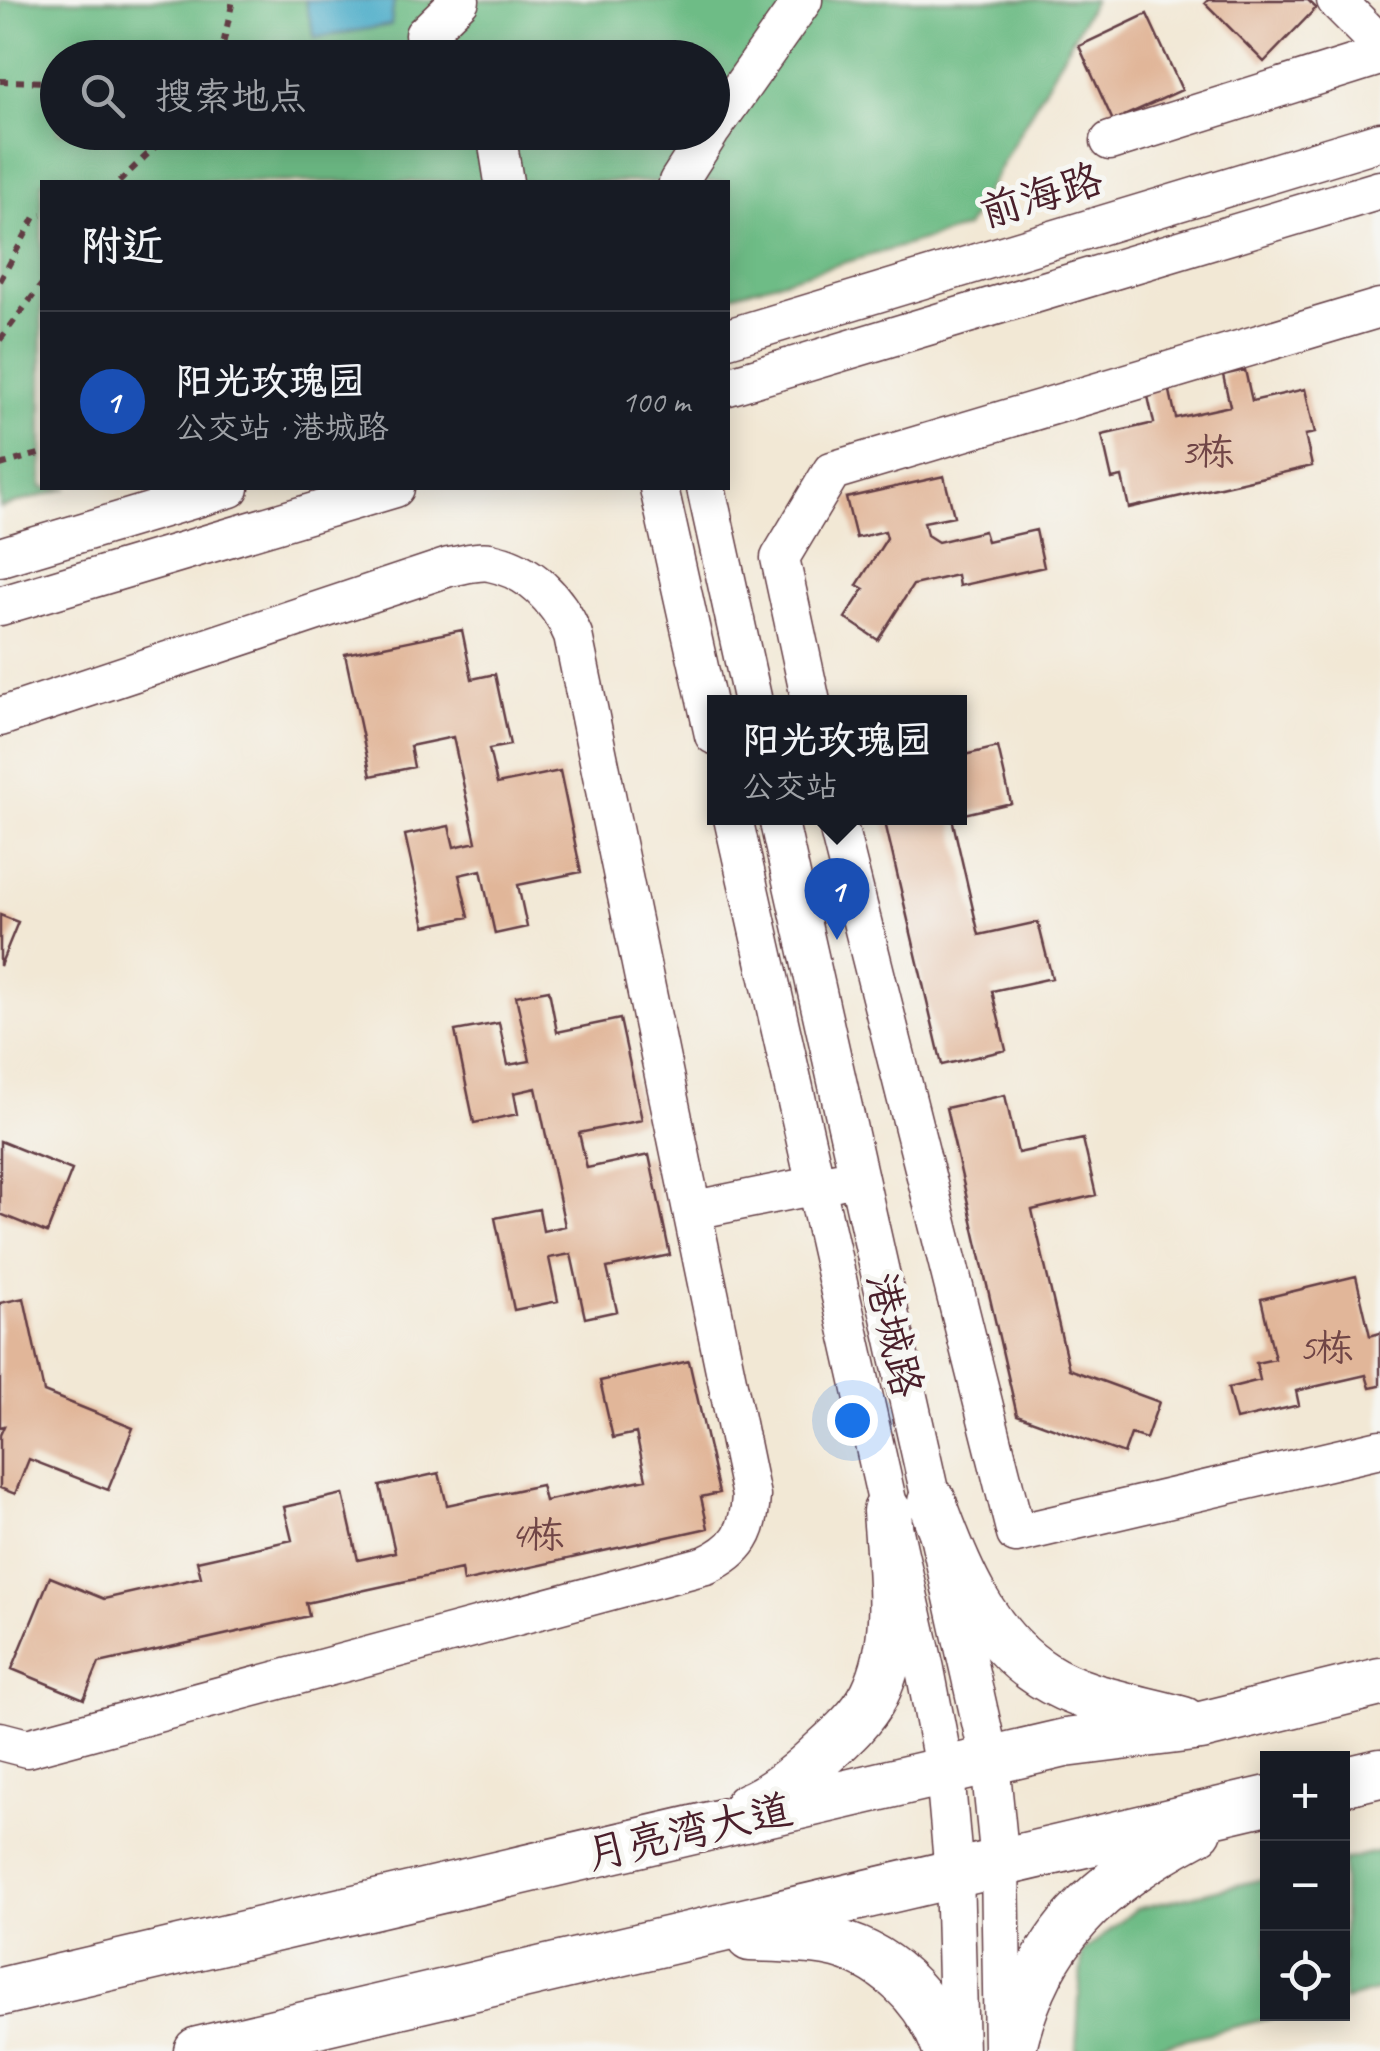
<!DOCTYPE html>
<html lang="zh">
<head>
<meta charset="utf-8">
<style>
  :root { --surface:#171b24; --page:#242831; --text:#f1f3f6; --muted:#9ea1a6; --line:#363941; --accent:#b45309 }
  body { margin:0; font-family:Caveat,"LXGW WenKai TC",sans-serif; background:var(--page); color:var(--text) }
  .controls { position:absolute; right:30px; bottom:30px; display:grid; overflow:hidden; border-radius:0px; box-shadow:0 5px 25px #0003 }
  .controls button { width:90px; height:90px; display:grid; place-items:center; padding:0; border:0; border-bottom:2px solid var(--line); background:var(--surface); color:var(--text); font:50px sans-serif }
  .you { position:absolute; left:852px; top:1420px; width:35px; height:35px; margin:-25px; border:8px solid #fff; border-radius:50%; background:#1a73e8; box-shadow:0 0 0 15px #1a73e833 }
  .badge { display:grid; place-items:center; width:65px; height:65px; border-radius:50%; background:var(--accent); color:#fff; font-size:32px; font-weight:700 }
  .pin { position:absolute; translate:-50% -82px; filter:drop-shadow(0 2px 5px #0008) }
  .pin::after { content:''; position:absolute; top:52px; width:35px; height:30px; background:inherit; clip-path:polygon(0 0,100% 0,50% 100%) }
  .popup { position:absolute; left:707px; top:695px; width:260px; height:130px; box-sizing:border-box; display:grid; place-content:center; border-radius:0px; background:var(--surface); filter:drop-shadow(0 2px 8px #0005); font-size:32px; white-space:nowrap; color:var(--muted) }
  .popup b { font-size:38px; color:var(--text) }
  .popup::after { content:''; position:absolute; left:50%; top:100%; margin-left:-20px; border:20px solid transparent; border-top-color:var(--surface) }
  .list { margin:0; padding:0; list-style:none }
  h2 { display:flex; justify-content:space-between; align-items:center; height:130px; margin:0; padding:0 40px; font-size:42px }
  h2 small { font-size:32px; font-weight:400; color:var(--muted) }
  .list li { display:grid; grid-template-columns:65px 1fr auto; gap:30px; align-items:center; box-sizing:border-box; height:180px; padding:0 40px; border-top:2px solid var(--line) }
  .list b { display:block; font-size:38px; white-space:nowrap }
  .list p { margin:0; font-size:32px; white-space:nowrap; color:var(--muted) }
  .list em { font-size:32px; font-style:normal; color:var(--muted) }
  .icon { flex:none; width:55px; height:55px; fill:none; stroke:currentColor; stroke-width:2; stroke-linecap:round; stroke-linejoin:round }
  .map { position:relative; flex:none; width:1380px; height:2051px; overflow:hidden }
  .search { position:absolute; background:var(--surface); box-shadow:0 5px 25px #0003; left:40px; top:40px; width:690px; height:110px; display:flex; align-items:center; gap:25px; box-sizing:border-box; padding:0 35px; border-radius:55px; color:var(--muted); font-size:38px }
  .panel { position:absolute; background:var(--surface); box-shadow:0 5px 25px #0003; left:40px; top:180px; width:690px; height:310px; border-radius:0px }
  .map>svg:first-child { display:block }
</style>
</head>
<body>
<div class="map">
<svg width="1380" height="2051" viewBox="0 0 1380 2051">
  <rect width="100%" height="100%" fill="#f6f6f2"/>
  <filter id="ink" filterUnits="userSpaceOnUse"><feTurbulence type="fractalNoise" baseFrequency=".01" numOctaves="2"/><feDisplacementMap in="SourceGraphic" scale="20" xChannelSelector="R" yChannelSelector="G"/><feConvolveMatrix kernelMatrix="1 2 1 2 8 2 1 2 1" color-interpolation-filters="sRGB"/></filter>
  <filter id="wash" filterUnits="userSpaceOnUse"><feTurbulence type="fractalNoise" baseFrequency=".0048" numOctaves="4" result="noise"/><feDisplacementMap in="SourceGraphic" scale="40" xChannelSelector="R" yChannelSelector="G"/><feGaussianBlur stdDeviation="2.25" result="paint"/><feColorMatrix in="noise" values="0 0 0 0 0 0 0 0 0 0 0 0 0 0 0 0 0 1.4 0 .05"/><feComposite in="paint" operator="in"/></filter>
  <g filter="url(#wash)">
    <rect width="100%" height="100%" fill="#f2e8d5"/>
    <path fill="#6ebc86" stroke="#5c6e58" stroke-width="2.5" fill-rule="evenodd" d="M0,0h1094l-128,228 -238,68v-114h-686v306h26l-68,20zM58,58h654v74h-654z
      M1380,1851v139l-37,10v-140z
      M1267,1878l1,136h19l-150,37h-61l6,-98 54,-44z"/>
    <path fill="#49abc8" stroke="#4a657a" stroke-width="2.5" d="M305,0h89l-3,25 -76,13z"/>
    <g id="blocks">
      <path fill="#e1b699" d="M1208,0h100l8,8 -52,54 -59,-59z
        M1147,14l35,76 -69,31 -34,-75z
        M1245,370l7,31 53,-12 10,44 -10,2 7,31 -183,42 -7,-31 -10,2 -10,-44 52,-12 -7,-31 22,-5 7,31 54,-12 -7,-31z
        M944,476l10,40 -30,6 3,13 11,7 46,-11 3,10 49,-11 8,37 -85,19 -2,-11 -44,10 -35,55 -33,-22 19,-29 -7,-4 30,-47 -2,-7 -29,7 -10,-40z
        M462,630l10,49 23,-5 15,71 -21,4 8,35 63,-13 21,101 -63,13 9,42 -32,7 -14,-64 -22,5 10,42 -44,9 -20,-91 44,-9 5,21 22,-5 -23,-105 -43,9 4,21 -43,9 -26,-122z
        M998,747l13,56 -51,12v-59z
        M884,818h68l27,117 59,-13 14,56 -60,13 14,59 -64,15z
        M0,915l18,7 -18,44z
        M549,990l8,42 63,-13 22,101 -63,13 8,35 62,-13 21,100 -63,13 10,43 -32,7 -14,-64 -22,4 9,43 -44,9 -19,-92 44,-9 4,22 22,-5 -29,-138 -22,5 4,21 -44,9 -19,-92 44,-8 9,42 22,-4 -14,-65z
        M1005,1095l13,58 65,-14 13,56 -64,15 37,159 90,33 -13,37 -15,-5 -7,20 -107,-39 -71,-307z
        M0,1141l72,29 -25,63 -47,-19z
        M1356,1276l14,60 10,-3v53l-10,2 -4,-13 -70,16 3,14 -63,15 -8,-32 32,-8 -4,-17 19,-4 -14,-60z
        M24,1298l20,94 89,36 -25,62 -79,-31 -14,35 -15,-6v-53l4,-9 -4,1v-124z
        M689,1361l30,132 -18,4 7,31 -245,54 -2,-13 -155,34 3,13 -210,47 -15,36 -72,-30 38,-92 54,22 97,-22 -4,-16 95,-21 -8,-33 59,-13 15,66 37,-8 -15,-66 59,-13 8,32 94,-20 4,16 101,-22 -10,-46 -23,5 -13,-57z"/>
    </g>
  </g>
  <g filter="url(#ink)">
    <use href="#blocks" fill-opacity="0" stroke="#633d44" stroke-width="2.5"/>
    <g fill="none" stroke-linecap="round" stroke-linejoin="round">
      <defs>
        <path id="minor" d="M1336,0l44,44
          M447,58l-23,-23 36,-35
          M712,129l91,-129
          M496,132l8,50
          M1110,141l270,-85
          M678,182l32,-50
          M728,338l652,-197
          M728,386l652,-196
          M659,488l55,247
          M706,488l47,214
          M0,557l230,-69
          M0,606l395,-118
          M811,702l-31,-144 52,-87 548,-163
          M0,717l449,-150c13,-2 29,-7 41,-5 40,8 68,37 83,73l178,861c-2,36 -12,54 -45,69l-679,183 -27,-7
          M733,818l192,851 20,104 9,101 5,177
          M778,818l212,944 10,101 3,186
          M836,818l180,716 364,-85
          M694,1210l143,-29"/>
        <path id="major" d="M932,1502c23,64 51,135 111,173 40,26 95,33 140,46
          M1342,1782l38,-9
          M748,1807c27,-11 54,-34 75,-54 19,-17 39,-35 51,-58 28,-56 17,-124 13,-184
          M750,1937c26,1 52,1 77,5 57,10 103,56 120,109
          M0,1992l1065,-249 136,-17 179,-44
          M198,2051l1070,-251
          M1011,2051c27,-115 86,-167 187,-221"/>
      </defs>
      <use href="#minor" stroke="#633d44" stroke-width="41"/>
      <use href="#major" stroke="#633d44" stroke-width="51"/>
      <path stroke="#633d44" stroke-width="6" stroke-dasharray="8 8" stroke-linecap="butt" d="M220,58l13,-58
        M0,81l58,1
        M119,182l38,-37 3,-13
        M0,281l35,-64 7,-2
        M0,340l42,-56
        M0,465l42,-12"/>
      <use href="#minor" stroke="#fff" stroke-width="38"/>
      <use href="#major" stroke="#fff" stroke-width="48"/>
    </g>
  </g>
  <g text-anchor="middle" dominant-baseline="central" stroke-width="10" stroke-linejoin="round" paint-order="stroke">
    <g font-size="38" fill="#704546">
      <text x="1207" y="451">3栋</text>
      <text x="1326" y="1347">5栋</text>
      <text x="537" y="1534">4栋</text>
    </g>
    <g font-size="42" fill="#4a1f2b" stroke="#f6f6f2">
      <text transform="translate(1041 196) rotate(-17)">前海路</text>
      <text transform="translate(894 1335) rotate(77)">港城路</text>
      <text transform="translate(689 1832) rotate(-13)">月亮湾大道</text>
    </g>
  </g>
</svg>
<div class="controls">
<button>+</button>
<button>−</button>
<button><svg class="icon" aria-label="locate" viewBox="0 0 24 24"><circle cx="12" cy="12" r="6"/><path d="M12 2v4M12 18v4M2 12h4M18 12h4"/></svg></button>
</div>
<div class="you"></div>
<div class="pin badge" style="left:837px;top:940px;background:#1a4fb4">1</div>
<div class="popup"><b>阳光玫瑰园</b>公交站</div>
<div class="search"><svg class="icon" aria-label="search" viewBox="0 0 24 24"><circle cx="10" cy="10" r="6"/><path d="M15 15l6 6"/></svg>搜索地点</div>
<section class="panel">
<h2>附近<small></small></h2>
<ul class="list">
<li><span class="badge" style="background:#1a4fb4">1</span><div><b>阳光玫瑰园</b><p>公交站 · 港城路</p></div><em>100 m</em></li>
</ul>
</section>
</div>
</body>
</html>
